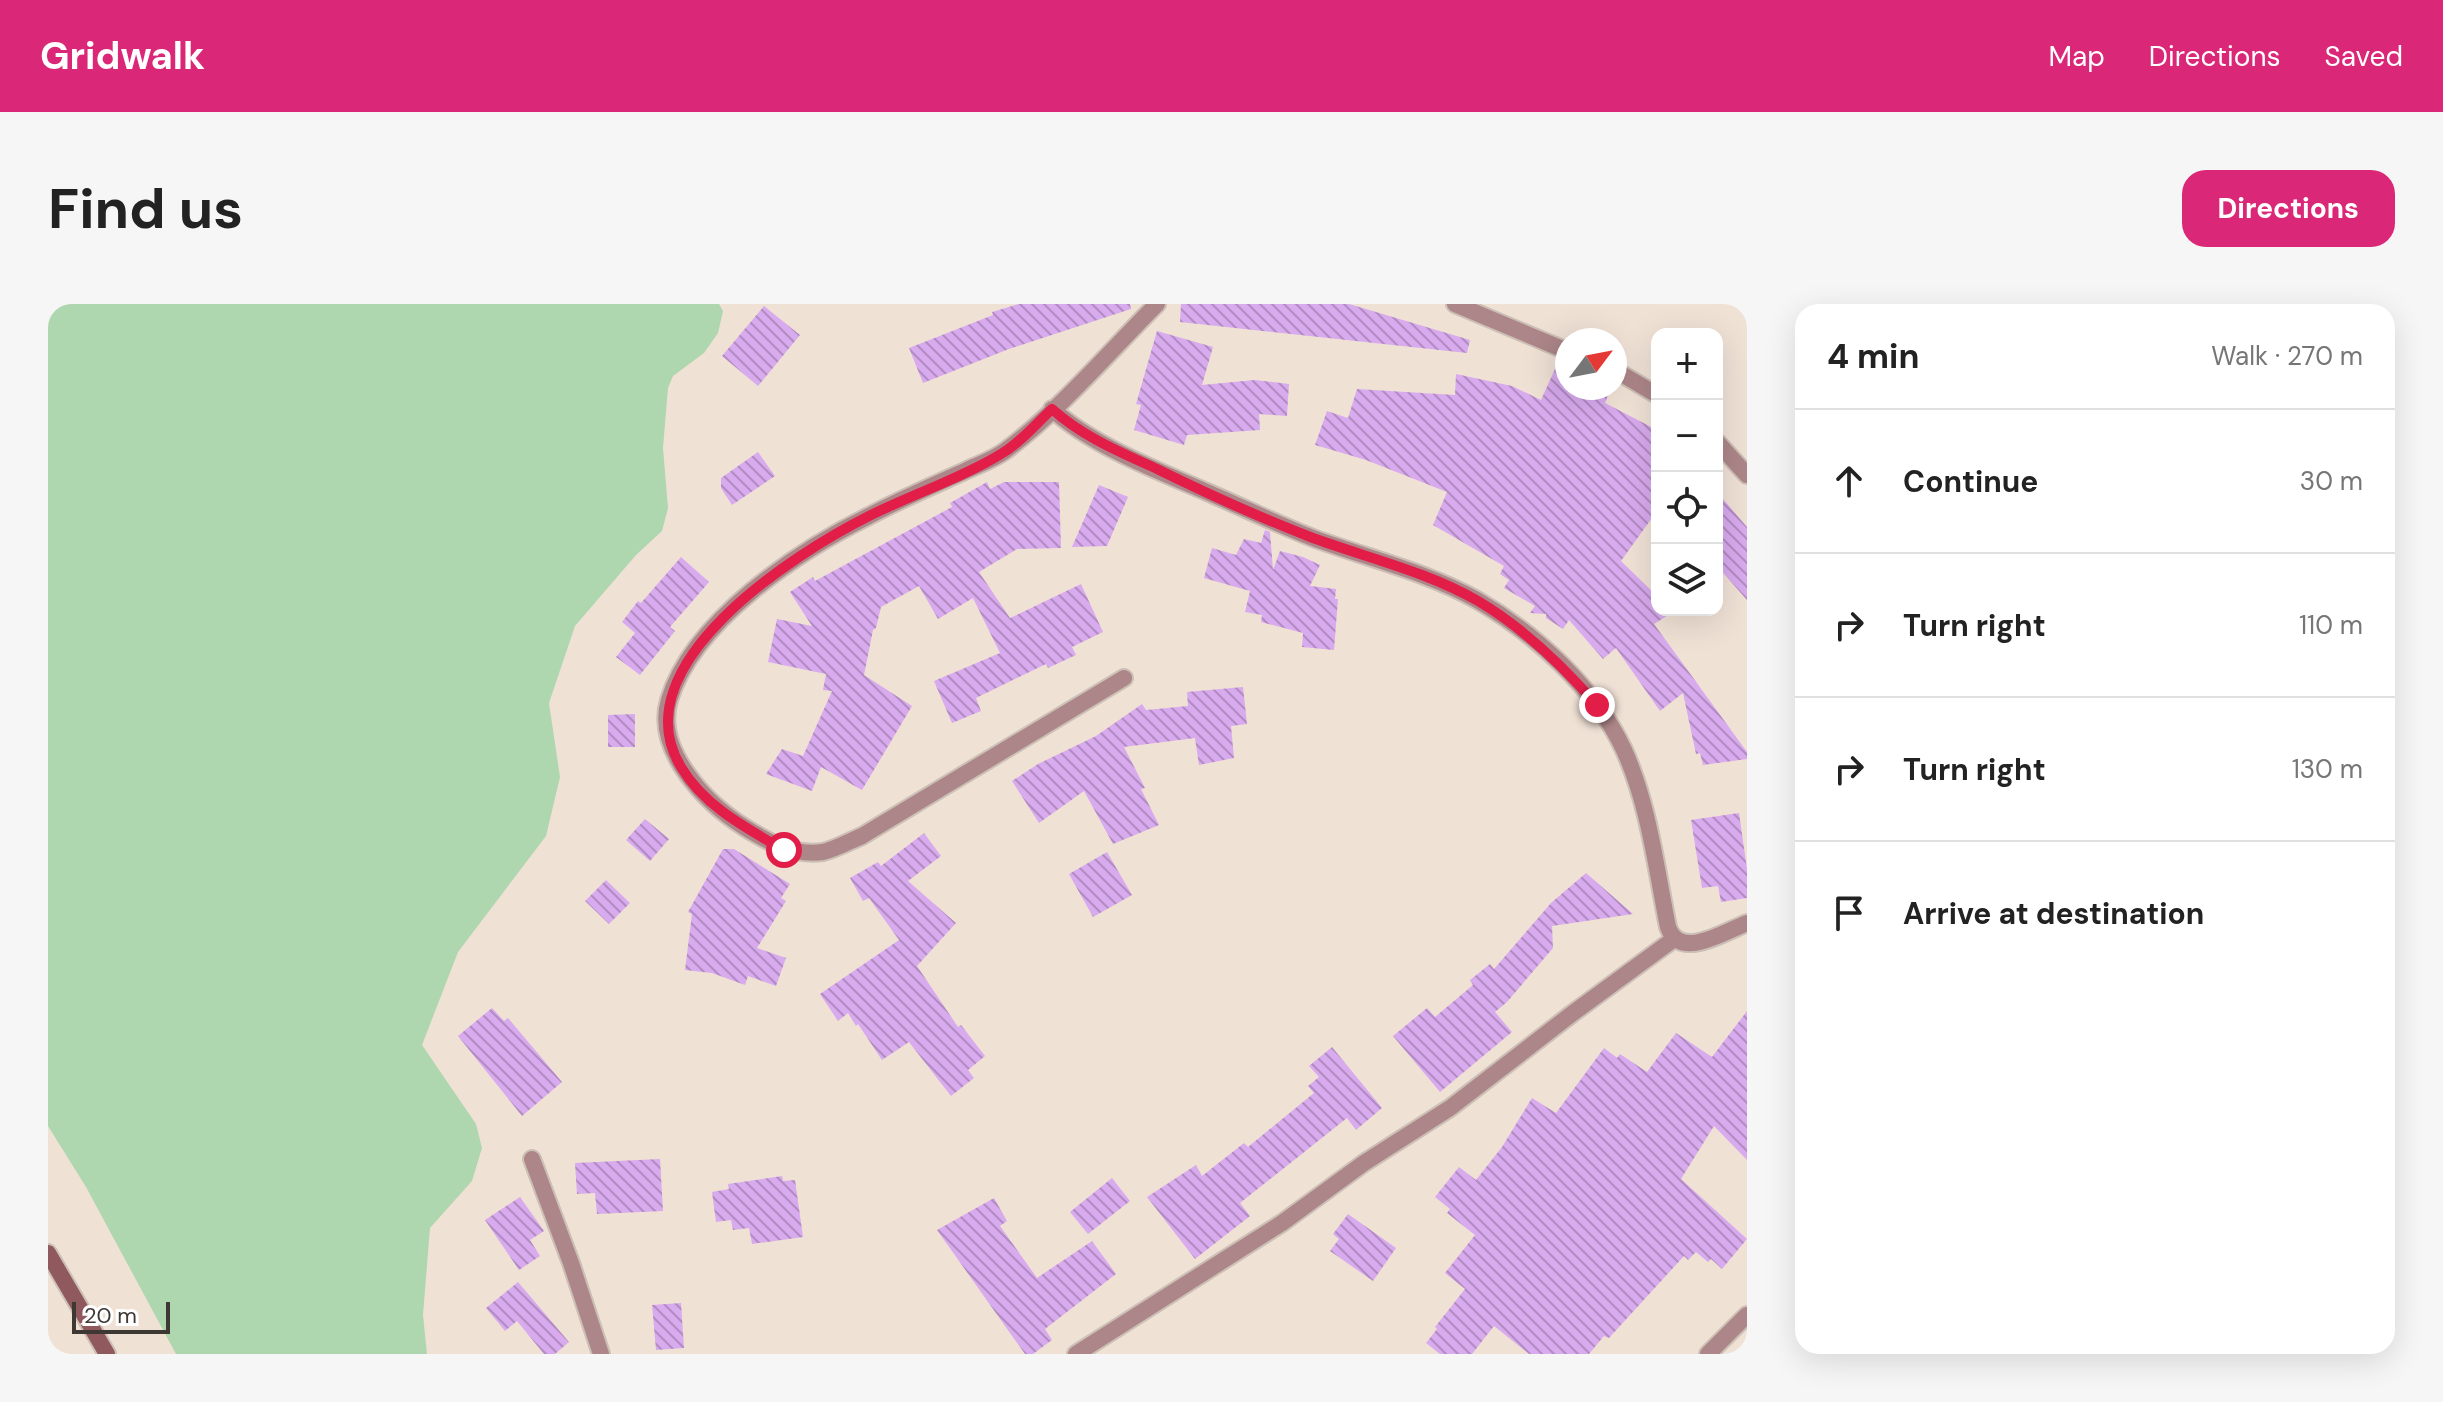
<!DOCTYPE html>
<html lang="en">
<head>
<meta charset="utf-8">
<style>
  :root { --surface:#fff; --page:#f6f6f6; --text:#222; --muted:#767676; --line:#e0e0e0; --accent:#db2777 }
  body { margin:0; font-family:"DM Sans",sans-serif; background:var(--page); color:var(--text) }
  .controls { position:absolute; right:24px; top:24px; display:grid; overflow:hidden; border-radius:16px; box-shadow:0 8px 32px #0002 }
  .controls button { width:72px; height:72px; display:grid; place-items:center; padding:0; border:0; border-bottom:2px solid var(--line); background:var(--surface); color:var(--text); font:40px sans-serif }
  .compass { position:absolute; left:1507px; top:24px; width:72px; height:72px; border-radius:50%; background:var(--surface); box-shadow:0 8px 32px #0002; rotate:58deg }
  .scale { position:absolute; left:24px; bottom:20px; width:98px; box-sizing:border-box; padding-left:8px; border:4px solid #3e3834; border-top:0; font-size:22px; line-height:28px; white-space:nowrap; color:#3e3834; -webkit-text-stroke:6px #fff; paint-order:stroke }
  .stop { position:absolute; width:24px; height:24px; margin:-18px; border:6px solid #e11d48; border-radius:50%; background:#fff }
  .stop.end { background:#e11d48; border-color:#fff; box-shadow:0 2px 8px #0008 }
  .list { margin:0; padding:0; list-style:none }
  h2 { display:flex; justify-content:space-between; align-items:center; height:104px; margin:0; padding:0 32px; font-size:34px }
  h2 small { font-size:26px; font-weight:400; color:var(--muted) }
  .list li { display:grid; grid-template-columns:52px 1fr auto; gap:24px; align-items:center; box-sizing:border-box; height:144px; padding:0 32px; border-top:2px solid var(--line) }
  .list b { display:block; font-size:30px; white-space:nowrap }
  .list em { font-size:26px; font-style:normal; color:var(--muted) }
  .icon { flex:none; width:44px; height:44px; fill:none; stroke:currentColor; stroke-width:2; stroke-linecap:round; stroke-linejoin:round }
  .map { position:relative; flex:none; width:1699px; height:1050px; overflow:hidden; border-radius:24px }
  header { display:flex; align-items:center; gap:48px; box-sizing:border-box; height:112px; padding:0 40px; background:var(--accent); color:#fff }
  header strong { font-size:38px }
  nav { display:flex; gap:44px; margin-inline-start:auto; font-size:28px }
  .intro { display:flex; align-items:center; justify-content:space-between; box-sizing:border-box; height:192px; padding:0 48px }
  h1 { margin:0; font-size:56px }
  .button { padding:20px 36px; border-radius:24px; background:var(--accent); color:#fff; font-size:28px; font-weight:700 }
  main { display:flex; gap:48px; padding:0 48px }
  aside { flex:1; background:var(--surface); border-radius:24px; box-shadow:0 8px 32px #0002 }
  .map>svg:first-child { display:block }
</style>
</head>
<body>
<header>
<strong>Gridwalk</strong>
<nav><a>Map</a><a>Directions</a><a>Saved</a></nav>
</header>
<div class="intro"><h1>Find us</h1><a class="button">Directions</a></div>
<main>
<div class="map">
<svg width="1699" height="1050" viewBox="0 0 1699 1050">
  <defs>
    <pattern id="building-back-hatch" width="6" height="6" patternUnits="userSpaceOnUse" patternTransform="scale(2)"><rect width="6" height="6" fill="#d8aaee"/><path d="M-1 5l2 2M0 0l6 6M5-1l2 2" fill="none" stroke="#b18bc2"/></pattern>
  </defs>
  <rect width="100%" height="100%" fill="#f0e1d5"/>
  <path fill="#aed6af" d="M0,0h671l4,7 -5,22 -14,20 -31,23 -5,12 -5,60 5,60 -6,23 -26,24 -61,71 -26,77 11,74 -14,59 -88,116 -36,93 54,79 6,24 -10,33 -42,47 -7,87 4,39h-251l-90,-167 -38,-61z"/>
  <path fill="url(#building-back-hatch)" d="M971,0h111l1,5 -122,40 -86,34 -14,-35 84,-33 -1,-3z
    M1133,0h168l121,36 -3,13 -287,-31z
    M716,2l36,29 -42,51 -36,-30z
    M1109,27l56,16 -11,38 53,-5 34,4 -2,32 -28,-2 1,16 -73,5 -3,10 -50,-15 7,-25 -5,-1z
    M1511,56l8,2v26h44l-6,15 52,27v81l-36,50 36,35v14l16,2 -19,12 93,128v7l-44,6 -3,-12 -4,1 -13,-61 -23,18 -44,-63 -13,11 -34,-39 -6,9 -17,-11v-4l-16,-1 5,-7 -31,-18 5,-8 -9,-6 4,-8 -71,-41 14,-33 -81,-32 -51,-15 12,-34 21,7 9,-29 98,6 1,-21 56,12 29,14z
    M710,148l17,24 -43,29 -11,-17v-10z
    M939,178l3,7 14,-7h55l2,66 -44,1 -38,23 31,46 71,-34 22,48 -31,15 4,8 -28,13 -2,-4 -70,34 5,13 -29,12 -18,-42 66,-28 -27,-55 -35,21 -19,-33 -38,21 -5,21 -3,2 -9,45 48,31 -50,84 -41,-23 -9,24 -46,-17 16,-25 21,7 29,-65 -9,-1 3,-16 -58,-12 9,-43 35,7 -22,-34 23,-15 2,4 137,-74 -2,-4z
    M1051,181l29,12 -21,49 -35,1z
    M1669,188l30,35v73l-30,-34z
    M1217,226l5,2 3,38 7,-19 23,6 17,8 -10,21 26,3 -1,10h3l-4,51 -32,-3 1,-14 -42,-11 1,-7 -17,-3 5,-21 -46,-13 8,-30 24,7 8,-16 17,4z
    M633,253l28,25 -39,45 5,4 -35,44 -24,-18 19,-24 -13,-11 16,-21 3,2z
    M1195,383l4,37 -16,2 3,32 -35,7 -4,-27 -71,9 21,41 -4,1 18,36 -46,19 -29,-53 -45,32 -27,-42 26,-17 58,-28 46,-32 4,6 42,-4 -1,-14z
    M587,410v33h-27v-32z
    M1691,509l8,56v29l-26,4 -3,-16 -16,2 -11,-68z
    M597,515l24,20 -19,22 -24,-21z
    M876,529l17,23 -33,25 48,42 -39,43 41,61 3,-2 24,31 -17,14 6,8 -23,18 -42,-54 -27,18 -24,-36 -2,2 -8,-13 -10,8 -18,-27 79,-54 -30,-42 -6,3 -13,-23 28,-16 3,4z
    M675,545h11l56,35 -9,14 5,3 -29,47 29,10 -10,28 -28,-10 -3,9 -33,-12 -27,-3 7,-56 -4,-2z
    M1059,548l25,43 -39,22 -24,-43z
    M1538,569l47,41 -81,12 1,22 -46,54 -12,10 17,20 -72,60 -47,-56 34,-28 8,9 38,-32 -3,-5 20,-16 4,5 57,-66z
    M558,576l24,23 -21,21 -24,-23z
    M444,704l12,13 4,-3 54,64 -40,34 -64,-80z
    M1699,707v149l-33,-34 -33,53 66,60 -25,30 -11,-10 -3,3 -12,-10 -8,8 -4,-4 -75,82 -5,-2 -15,18h-60l-35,-28 -22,28h-32l-14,-11 11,-14 -2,-2 30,-38 -20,-16 30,-38 -28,-22 3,-4 -15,-12 24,-30 17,13 26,-33 30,-49 24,15 48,-65 13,10 3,-4 27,18 29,-39 36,24z
    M1284,743l50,61 -26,22 -9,-12 -107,85 10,13 -55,43 -48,-62 49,-32 6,11 42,-33 4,4 66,-54 -6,-7 11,-9 -10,-11z
    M612,855l3,52 -66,3 -2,-21 -18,1 -2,-31z
    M734,872l1,5 12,-1 8,57 -51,7 -3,-16 -16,2 -2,-10 -15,2 -4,-30 17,-3 -1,-5z
    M1064,874l18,23 -42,33 -18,-22z
    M472,893l24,34 -14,9 10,16 -21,14 -34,-50z
    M946,894l13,23 -7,5 37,52 55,-37 24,33 -71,55 7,11 -19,14h-8l-88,-124z
    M1300,910l48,34 -23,33 -43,-30 9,-12 -6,-5z
    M470,978l51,60 -14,12h-11l-27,-33 -12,10 -19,-23z
    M633,999l3,45 -28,2 -4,-45z"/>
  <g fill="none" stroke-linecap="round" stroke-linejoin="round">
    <defs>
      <path id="street" d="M1407,0l112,47
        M1567,66l42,25
        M1004,105c41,37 104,61 155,83 35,15 70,32 106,46 54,20 114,34 164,62 59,34 118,88 147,150 25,55 32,118 44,177 12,34 56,5 79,-4
        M1669,138l30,33
        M1076,374l-262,158c-12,5 -26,13 -39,16 -30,4 -55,-10 -79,-25 -38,-24 -90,-77 -75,-127 24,-79 129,-149 200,-184 32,-17 65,-31 98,-46 13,-6 27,-11 38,-19 56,-42 103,-98 152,-147
        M484,855l39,104 30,91
        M1028,1050l206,-131 82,-60 86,-55 123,-95 101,-74
        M1660,1050l39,-39"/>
      <path id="secondary" d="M0,949l59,101"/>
    </defs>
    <use href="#street" stroke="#ccbfb5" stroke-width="20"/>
    <use href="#secondary" stroke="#ccbfb5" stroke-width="20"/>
    <use href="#street" stroke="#ad8689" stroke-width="16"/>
    <use href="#secondary" stroke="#8f595e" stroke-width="16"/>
  </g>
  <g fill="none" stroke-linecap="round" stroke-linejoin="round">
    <path stroke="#e11d48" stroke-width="10" d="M736,546c-38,-22 -80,-44 -103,-83 -62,-102 114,-214 188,-251 42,-21 93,-38 132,-62 19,-11 35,-30 51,-45 31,28 68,43 105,60 51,25 104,49 156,69 55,20 115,34 165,63 46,27 84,64 119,104"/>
  </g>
</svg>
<div class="controls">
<button>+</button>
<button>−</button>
<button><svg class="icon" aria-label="locate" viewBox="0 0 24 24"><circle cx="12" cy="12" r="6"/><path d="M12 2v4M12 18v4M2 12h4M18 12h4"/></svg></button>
<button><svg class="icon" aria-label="layers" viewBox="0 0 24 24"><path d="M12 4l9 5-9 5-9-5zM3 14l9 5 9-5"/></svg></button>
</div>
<svg class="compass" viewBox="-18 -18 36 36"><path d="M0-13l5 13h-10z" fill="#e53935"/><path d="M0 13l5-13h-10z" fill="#767676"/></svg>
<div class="scale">20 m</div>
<div class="stop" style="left:736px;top:546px"></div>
<div class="stop end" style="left:1549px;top:401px"></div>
</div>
<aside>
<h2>4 min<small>Walk · 270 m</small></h2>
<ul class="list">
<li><svg class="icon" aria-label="ahead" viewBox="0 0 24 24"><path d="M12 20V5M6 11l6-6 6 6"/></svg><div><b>Continue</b></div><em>30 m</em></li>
<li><svg class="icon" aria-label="right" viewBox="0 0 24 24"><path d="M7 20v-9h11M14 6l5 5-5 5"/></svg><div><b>Turn right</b></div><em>110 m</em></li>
<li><svg class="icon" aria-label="right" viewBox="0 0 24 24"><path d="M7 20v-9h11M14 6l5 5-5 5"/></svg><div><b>Turn right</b></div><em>130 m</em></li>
<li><svg class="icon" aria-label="arrive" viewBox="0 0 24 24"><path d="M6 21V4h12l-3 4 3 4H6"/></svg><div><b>Arrive at destination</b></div></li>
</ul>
</aside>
</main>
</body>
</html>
